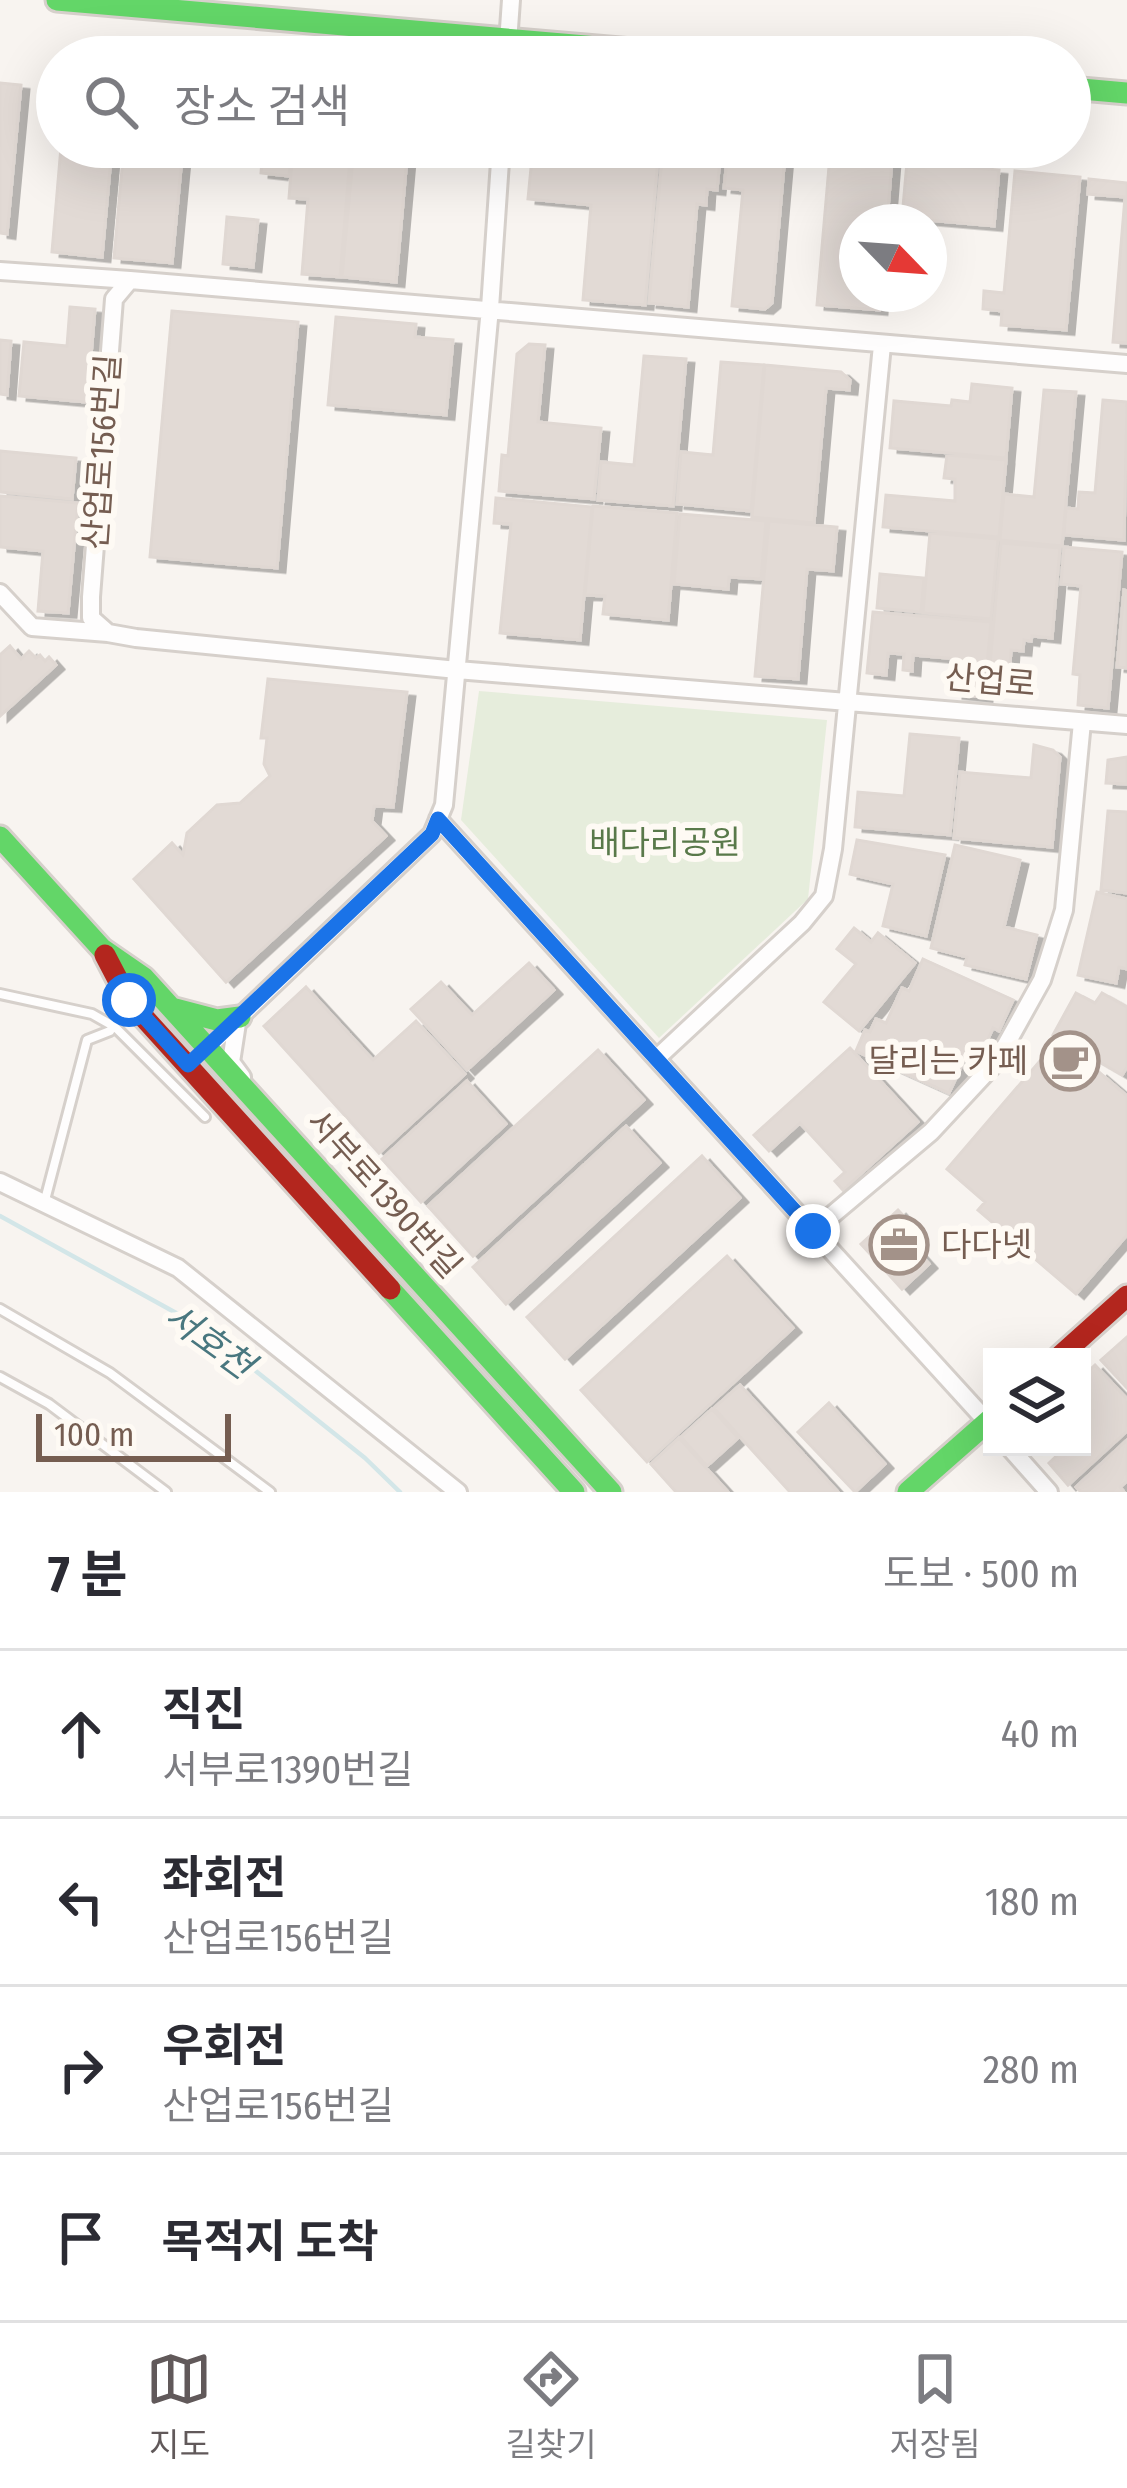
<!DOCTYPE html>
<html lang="ko">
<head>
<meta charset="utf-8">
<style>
  :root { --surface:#fff; --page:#f7f7f7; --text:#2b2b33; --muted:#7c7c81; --line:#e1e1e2; --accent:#61595a }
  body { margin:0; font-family:"Fira Sans Condensed","Noto Sans KR",sans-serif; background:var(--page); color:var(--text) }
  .controls { position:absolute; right:36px; bottom:36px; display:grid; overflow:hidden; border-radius:0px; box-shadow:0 12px 48px #0002 }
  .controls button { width:108px; height:108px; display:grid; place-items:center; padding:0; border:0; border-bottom:3px solid var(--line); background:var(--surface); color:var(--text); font:60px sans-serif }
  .compass { position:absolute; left:839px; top:204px; width:108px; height:108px; border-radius:50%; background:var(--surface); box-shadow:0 12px 48px #0002; rotate:115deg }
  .scale { position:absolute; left:36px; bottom:30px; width:195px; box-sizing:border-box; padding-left:12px; border:6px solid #755d51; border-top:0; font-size:33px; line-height:42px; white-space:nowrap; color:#755d51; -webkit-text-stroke:9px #fefaf4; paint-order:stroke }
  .stop { position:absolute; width:36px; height:36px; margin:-27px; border:9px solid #1a73e8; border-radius:50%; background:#fff }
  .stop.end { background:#1a73e8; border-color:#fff; box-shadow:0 3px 12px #0008 }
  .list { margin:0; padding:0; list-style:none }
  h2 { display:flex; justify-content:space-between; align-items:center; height:156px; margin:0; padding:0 48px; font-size:51px }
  h2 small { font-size:39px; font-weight:400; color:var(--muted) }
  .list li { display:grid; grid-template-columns:78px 1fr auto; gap:36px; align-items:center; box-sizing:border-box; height:168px; padding:0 48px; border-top:3px solid var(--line) }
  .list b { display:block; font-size:45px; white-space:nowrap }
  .list p { margin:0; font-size:39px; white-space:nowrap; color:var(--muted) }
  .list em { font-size:39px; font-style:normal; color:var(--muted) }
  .icon { flex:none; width:66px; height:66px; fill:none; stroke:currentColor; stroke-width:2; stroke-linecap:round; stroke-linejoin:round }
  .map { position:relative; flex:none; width:1127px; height:1492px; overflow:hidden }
  .search { position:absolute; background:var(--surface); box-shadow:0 12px 48px #0002; left:36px; right:36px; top:36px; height:132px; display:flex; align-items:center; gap:30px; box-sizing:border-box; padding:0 42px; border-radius:66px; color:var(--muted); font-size:45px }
  .sheet { height:828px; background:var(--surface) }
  nav { display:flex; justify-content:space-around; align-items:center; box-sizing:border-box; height:168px; border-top:3px solid var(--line); background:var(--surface); font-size:33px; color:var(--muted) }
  nav a { display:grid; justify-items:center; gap:6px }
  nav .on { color:var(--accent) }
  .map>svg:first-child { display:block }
</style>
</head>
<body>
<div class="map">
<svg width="1127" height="1492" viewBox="0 0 1127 1492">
  <defs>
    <filter id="shadow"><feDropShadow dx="8" dy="4.5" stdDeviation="0" flood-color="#0004"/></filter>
  </defs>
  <rect width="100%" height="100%" fill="#f8f4f0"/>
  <path fill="#e6eddc" d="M479,691l348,29 -19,179 -149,139 -198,-218z"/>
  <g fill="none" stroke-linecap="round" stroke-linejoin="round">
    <path stroke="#d3e6e8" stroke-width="4.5" d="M0,1216l198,109 167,133 35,34"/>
  </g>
  <path fill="#e2dad5" stroke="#e0d8d3" stroke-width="3" filter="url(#shadow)" d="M0,83l21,2 -14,149 -7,-1z
    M61,147h51l-10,110 -50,-5z
    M124,147h59l-11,116 -58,-5z
    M263,147h29l-3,29 -28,-3z
    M293,147h58l-11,130 -38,-3 6,-75 -19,-1z
    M354,147h54l-12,135 -54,-5z
    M419,147h54l-1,10 -54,-4z
    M533,147h126l-14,158 -62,-5 8,-95 -63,-6z
    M663,147l58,2 -4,41 -10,-1 -1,16 -9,-1 -9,103 -39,-4z
    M728,150l57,5 -13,148 -7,6 -33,-3 11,-116 -19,-2z
    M830,155l62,5 -5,62h-30v72h23l-1,16 -62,-5z
    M907,162l92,8 -5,56 -92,-8z
    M1015,171l65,6 -14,153 -65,-5 1,-14 -19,-2 1,-18 20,2z
    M1089,179l38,4v160l-14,-1 12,-145 -37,-3z
    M227,217l31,3 -5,47 -30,-3z
    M70,307l25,2 -8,93 -68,-6 5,-54 43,4z
    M172,311l126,11 -21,246 -127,-11z
    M336,317l80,7 -1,13 38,3 -7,75 -118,-10z
    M0,340l11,1 -4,54 -7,-1z
    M529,344l16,1 -7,77 63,6 -7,71 -95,-8 3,-36 6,1 9,-102z
    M644,356l42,3 -13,147 -75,-6 3,-38 33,3z
    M721,362l43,3 -13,146 -74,-7 4,-52 32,3z
    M765,365l76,7 9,8 -1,10 -23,-2 -12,135 -62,-6z
    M972,384l40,4 -6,70 -116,-10 4,-47 57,5 1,-6 18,2z
    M1044,390l32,2 -14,154 -62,-6 4,-46 30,3z
    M1103,400l24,2 -3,138 -60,-5 2,-27 12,1 1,-17 16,1z
    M0,451l76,7 -4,41 -72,-7z
    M947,455l59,5 -7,77 -116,-10 3,-32 69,6v-22l-11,-1z
    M0,496l78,7 -10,110 -30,-2 5,-60 -43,-4z
    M496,498l96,9 -12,133 -80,-7 11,-109 -17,-1z
    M593,506l84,7 -9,107 -65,-6 2,-18 -20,-1z
    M680,514l86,7 -5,58 -32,-2 -1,12 -54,-5z
    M769,521l68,6 -4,44 -26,-2 -9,110 -43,-3z
    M930,533l68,6 -7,80 -68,-6z
    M1001,543l59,5 -8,90 -20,-2 -1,5 -7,-1 -1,11 -12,-1 -1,16 -20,-2z
    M1064,547l58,5 -14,156 -30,-3 2,-30 -7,-1 8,-88 -20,-2z
    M880,574l44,4 -3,34 -44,-4z
    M1124,590l3,1v77l-10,-1z
    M873,612l118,10 -7,75 -29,-3 3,-35 -45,-4 -1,16 -9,-1 1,-16 -16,-1 -2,22 -19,-2z
    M10,646l11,13 8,-8 7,7 4,-3 5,6 4,-4 7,8 -56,51v-61z
    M268,679l139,13 -14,115 -19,-1 -2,15 14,15 -160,146 -92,-103 38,-36 11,12 4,-22 30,-28 23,-2 30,-27 -6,-12 3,-26h-6z
    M910,734l49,4 -9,97 -95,-8 3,-35 46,4z
    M1034,745l19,5 7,7 -8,90 -98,-9 6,-66 71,6z
    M1127,757v27l-21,-1 2,-23z
    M1108,811l19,1v81l-26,-3z
    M857,840l88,15 -19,81 -43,-10 10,-42 -43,-10z
    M955,845l65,15 -16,67 33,8 -11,44 -61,-14 2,-8 -36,-9z
    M1097,892l30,7v70l-8,-2 -3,16 -38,-8z
    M854,928l17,14 7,-9 37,30 -56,68 -35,-29 32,-38 -19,-15z
    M923,959l90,41 -14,31 -6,-3 -14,31 -12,-5 -18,39 -93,-42 9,-21 5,2 6,-13 10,4 16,-35 7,3z
    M529,963l25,27 -87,80 -56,-61 30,-27 31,33z
    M306,987l67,73 43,-39 49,53 -86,79 -115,-127z
    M1076,993l19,10 7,-10 25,14v60l-5,8 -69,-40z
    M850,1048l68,74 -75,68 -8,-9 10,-9 -45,-49 -31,28 -15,-16z
    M1051,1048l39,34 9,-10 28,24v139l-51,59 -98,-84 7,-8 -38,-33z
    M598,1050l46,50 -171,156 -45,-50z
    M467,1081l39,43 -85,78 -39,-43z
    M626,1126l34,37 -154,141 -33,-37z
    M702,1156l38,42 -175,161 -38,-42z
    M898,1210l16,17 -10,9 25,28 -27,25 -41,-45z
    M727,1256l66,72 -146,134 -66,-72z
    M1127,1337v51l-26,-28z
    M1095,1365l32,34v32l-59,54 -19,-22 17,-16h16v-39l6,-5 -6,-6v-20z
    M740,1385l98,107h-48l-76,-84z
    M829,1403l56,61 -30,28 -57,-60z
    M712,1409l26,29 -31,28 -26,-29z
    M679,1438l49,54h-52l-25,-28z
    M1127,1440v41l-7,6 4,5h-43l-5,-5z"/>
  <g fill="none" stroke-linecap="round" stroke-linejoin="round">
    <defs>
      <path id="lane" d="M0,994l92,20 23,13 90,90
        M45,1200l42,-160 23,-9 19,-29
        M0,1309l110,64 160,119
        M0,1377l49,27 117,88"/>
      <path id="street" d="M507,57l4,-57
        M0,271l130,9
        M1127,364l-997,-84 -16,19 -23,298v21l17,15 28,5 321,32 670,55
        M0,593l32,34 76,6
        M438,819l554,608
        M237,1023l-6,39 11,15
        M207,1048l225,-214 12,-29 46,-497 11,-161
        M657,1058l145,-135 22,-27 9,-47 49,-504
        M0,1182l178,86 280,224
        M813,1231l118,-99 66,-71 45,-81 22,-70 18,-188
        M1009,1447l40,45"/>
      <path id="fast" d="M57,0l656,57
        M1070,88l57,5
        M0,837l102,112 42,29 467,514
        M175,1009l42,11 23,-3
        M390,1289l184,203
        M908,1492l84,-74"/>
      <path id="jam" d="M105,955l24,46 261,288
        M1059,1357l68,-61"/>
    </defs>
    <use href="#lane" stroke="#d6d0cb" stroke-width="14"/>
    <use href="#street" stroke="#d6d0cb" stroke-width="22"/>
    <use href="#fast" stroke="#d6d0cb" stroke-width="27"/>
    <use href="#jam" stroke="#d6d0cb" stroke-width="27"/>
    <use href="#lane" stroke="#fefdfd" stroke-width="8"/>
    <use href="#street" stroke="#fefdfd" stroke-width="16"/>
    <use href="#fast" stroke="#63d668" stroke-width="21"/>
    <use href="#jam" stroke="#b3261e" stroke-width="21"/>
  </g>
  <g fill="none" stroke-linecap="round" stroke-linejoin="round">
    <path stroke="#1a73e8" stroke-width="15" d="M129,1000l59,65 244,-231 6,-15 375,412"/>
  </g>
  <defs>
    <symbol id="cafe-ring" viewBox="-11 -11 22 22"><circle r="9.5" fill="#fefaf4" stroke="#a39289" stroke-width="1.5"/><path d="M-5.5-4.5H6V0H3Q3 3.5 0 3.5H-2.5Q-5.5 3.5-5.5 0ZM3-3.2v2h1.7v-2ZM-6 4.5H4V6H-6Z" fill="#a39289"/></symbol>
    <symbol id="office-ring" viewBox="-11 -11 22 22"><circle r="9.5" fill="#fefaf4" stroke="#a39289" stroke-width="1.5"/><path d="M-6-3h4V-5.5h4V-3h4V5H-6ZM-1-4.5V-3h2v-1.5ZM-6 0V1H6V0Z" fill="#a39289"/></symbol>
  </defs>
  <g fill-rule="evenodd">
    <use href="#cafe-ring" x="1037" y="1028" width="66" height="66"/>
    <use href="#office-ring" x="866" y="1212" width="66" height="66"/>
  </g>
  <g text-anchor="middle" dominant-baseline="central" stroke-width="12" stroke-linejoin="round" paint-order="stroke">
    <g font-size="33" fill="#755d51" stroke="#fefaf4">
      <text transform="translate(102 452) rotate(-86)">산업로156번길</text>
      <text transform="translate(990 681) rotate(5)">산업로</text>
      <text transform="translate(384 1194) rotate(48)">서부로1390번길</text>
    </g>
    <g font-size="33" fill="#59794a" stroke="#fefaf4">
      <text x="665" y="843">배다리공원</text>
    </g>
    <g font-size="33" fill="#755d51" stroke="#fefaf4" text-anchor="end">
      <text x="1028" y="1061">달리는 카페</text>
      <text x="941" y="1245" text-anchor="start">다다넷</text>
    </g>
    <g font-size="36" font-style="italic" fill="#49777f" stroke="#fefaf4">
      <text transform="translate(209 1341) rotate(36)">서호천</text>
    </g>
  </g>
</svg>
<div class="controls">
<button><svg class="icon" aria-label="layers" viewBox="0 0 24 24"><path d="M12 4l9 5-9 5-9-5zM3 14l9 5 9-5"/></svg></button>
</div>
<svg class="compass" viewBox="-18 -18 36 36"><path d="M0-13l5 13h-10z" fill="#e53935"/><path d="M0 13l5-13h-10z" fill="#7c7c81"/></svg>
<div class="scale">100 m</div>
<div class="stop" style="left:129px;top:1000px"></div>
<div class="stop end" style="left:813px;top:1231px"></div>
<div class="search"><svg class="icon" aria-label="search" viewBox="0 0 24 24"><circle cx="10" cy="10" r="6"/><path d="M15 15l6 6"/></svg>장소 검색</div>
</div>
<section class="sheet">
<h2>7 분<small>도보 · 500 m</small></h2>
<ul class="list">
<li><svg class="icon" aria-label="ahead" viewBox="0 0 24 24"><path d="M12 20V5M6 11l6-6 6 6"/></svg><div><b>직진</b><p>서부로1390번길</p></div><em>40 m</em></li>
<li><svg class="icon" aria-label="left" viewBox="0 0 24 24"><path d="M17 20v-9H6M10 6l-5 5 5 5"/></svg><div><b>좌회전</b><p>산업로156번길</p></div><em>180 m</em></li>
<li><svg class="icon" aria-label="right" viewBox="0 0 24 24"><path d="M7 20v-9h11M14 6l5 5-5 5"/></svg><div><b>우회전</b><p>산업로156번길</p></div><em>280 m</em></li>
<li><svg class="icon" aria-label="arrive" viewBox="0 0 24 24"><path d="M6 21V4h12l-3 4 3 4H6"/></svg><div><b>목적지 도착</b></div></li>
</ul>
</section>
<nav>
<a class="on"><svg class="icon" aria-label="map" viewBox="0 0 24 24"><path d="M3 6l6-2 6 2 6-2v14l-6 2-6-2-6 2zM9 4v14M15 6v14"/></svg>지도</a>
<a><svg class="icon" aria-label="directions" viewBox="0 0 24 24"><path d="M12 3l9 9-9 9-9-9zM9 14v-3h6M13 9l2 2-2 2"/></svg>길찾기</a>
<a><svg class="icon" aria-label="saved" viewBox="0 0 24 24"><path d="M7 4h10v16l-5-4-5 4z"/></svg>저장됨</a>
</nav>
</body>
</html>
